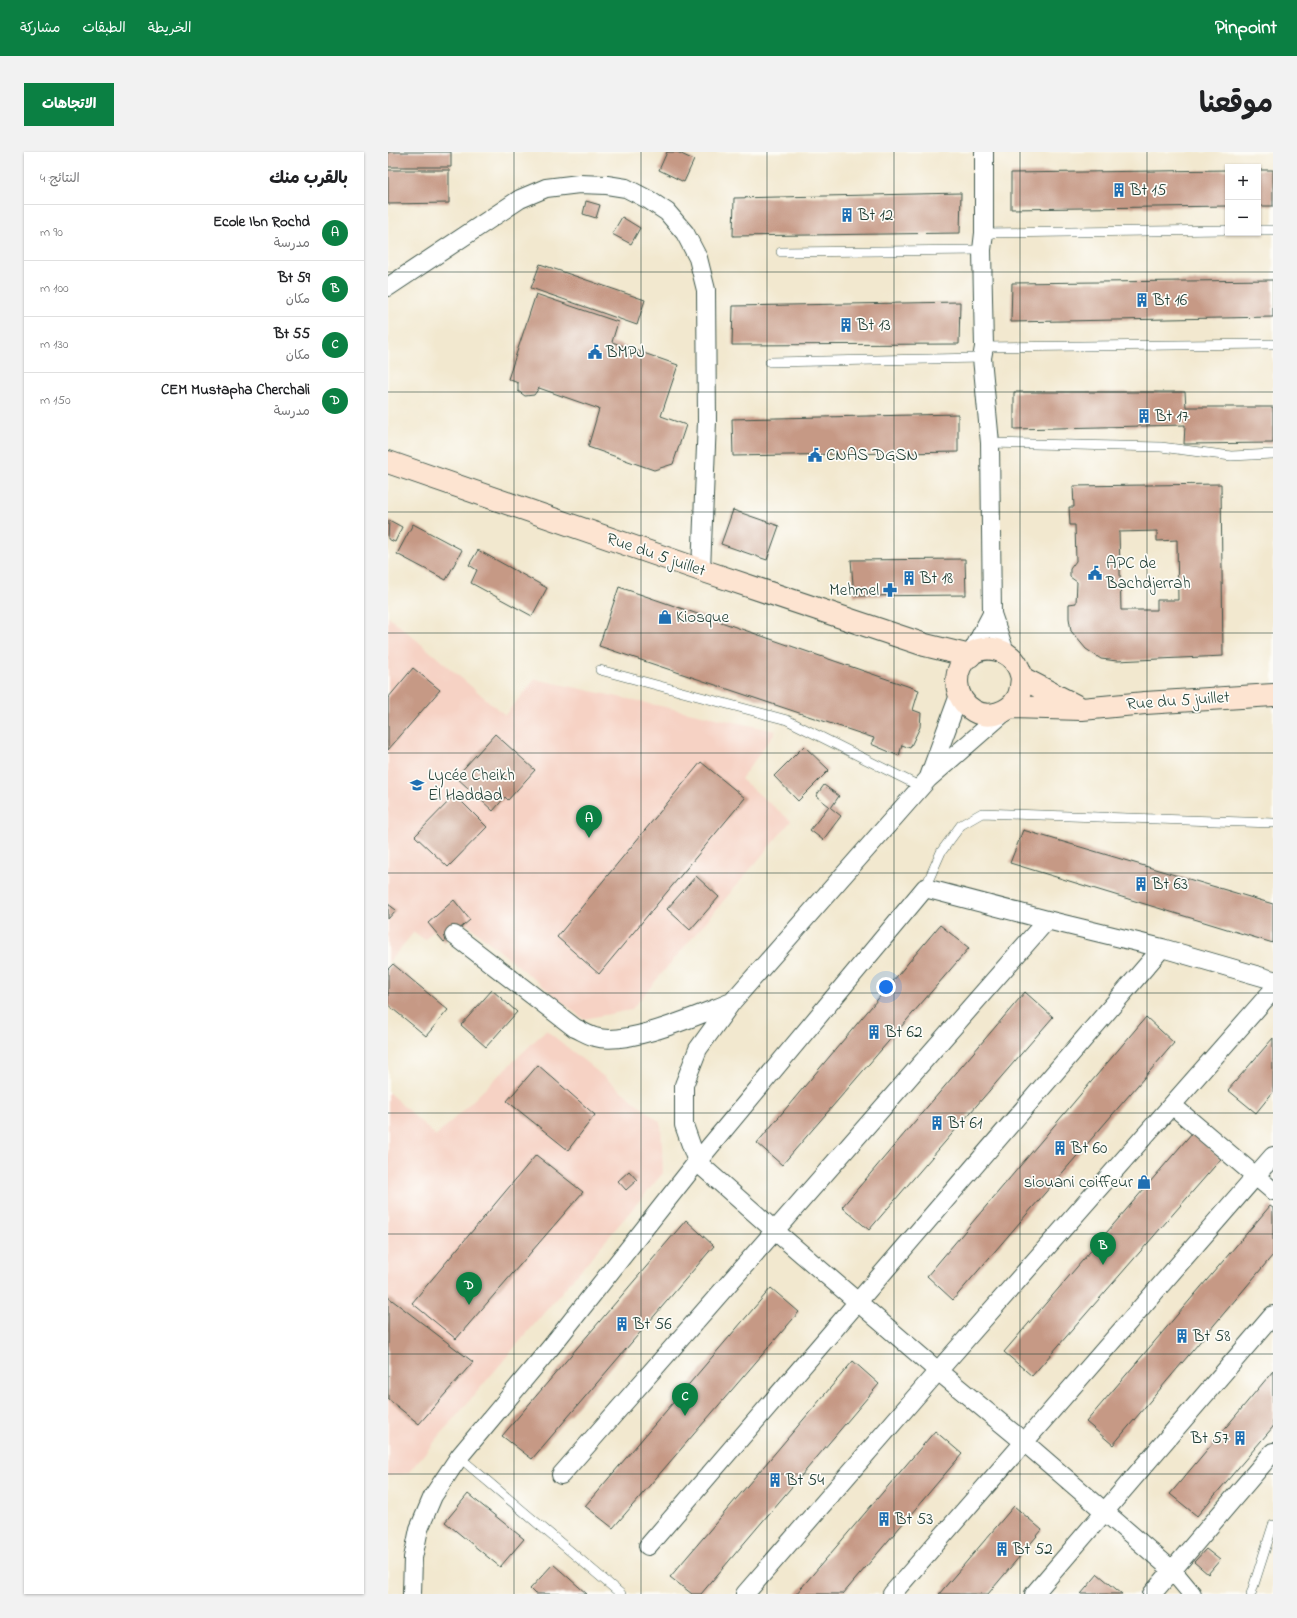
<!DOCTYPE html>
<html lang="ar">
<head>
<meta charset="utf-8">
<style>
  :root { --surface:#fff; --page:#f2f2f2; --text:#202124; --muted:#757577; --line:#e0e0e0; --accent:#0b8043 }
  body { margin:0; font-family:"Indie Flower","Playpen Sans Arabic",sans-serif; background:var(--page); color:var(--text); direction:rtl }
  .controls { position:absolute; right:12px; top:12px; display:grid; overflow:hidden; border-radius:0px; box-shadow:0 1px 3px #0004 }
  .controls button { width:36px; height:36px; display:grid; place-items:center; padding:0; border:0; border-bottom:1px solid var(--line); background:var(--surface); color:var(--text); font:20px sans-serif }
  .you { position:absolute; left:498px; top:835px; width:14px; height:14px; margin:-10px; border:3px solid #fff; border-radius:50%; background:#1a73e8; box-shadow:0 0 0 6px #1a73e833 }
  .badge { display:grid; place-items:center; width:26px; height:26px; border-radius:50%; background:var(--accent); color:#fff; font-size:13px; font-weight:700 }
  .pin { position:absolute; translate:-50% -33px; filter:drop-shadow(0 1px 2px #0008) }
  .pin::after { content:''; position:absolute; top:21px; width:14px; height:12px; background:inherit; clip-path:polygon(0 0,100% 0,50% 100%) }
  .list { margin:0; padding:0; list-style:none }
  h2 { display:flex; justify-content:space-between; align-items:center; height:52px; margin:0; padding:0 16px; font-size:17px }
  h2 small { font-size:13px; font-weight:400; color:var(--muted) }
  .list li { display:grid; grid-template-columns:26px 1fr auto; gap:12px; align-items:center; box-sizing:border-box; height:56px; padding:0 16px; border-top:1px solid var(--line) }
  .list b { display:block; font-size:15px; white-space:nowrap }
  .list p { margin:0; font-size:13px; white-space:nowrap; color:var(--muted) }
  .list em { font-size:13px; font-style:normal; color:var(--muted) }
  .map { position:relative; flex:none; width:885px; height:1442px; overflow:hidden; direction:ltr; border-radius:0px }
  header { display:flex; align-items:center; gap:24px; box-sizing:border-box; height:56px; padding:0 20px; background:var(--accent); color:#fff }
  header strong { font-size:19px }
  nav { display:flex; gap:22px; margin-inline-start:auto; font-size:14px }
  .intro { display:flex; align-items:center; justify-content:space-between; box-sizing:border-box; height:96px; padding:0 24px }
  h1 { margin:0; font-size:28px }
  .button { padding:10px 18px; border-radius:0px; background:var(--accent); color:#fff; font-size:14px; font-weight:700 }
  main { display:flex; gap:24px; padding:0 24px }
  aside { flex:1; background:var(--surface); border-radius:0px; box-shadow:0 1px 3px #0004 }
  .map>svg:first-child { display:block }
</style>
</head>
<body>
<header>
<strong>Pinpoint</strong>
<nav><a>الخريطة</a><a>الطبقات</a><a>مشاركة</a></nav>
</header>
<div class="intro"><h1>موقعنا</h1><a class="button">الاتجاهات</a></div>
<main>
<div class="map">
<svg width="885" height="1442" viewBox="0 0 885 1442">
  <rect width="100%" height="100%" fill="#fdfcf7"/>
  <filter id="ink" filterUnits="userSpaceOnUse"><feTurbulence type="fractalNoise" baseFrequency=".025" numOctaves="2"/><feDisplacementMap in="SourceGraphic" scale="8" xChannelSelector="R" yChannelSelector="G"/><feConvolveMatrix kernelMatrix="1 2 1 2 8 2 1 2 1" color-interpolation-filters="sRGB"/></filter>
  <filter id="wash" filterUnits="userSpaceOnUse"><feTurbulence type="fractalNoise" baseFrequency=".012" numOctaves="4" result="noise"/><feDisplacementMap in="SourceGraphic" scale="16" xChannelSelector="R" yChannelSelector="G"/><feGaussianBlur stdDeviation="0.9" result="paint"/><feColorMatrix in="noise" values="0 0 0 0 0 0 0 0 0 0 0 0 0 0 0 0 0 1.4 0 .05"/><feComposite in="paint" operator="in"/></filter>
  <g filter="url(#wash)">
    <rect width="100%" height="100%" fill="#f2e8cf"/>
    <path fill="#f6d2c4" d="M0,464l117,99 30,-36 241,52 -35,48 50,42 -160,189 -48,9 -132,-108 -26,29 -11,-8 -26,31z
      M158,878l115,93 2,50 -255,300 -20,3v-384l48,44z"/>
    <g id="blocks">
      <path fill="#c69985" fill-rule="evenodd" d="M0,0h63v15h-63z
        M279,0h10l17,8 -10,22 -25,-12z
        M0,18h61v33l-61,1z
        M840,18v36l-217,3v-36z
        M870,18h15v36h-15z
        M573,41l-1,40 -227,3 1,-38z
        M198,49l14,4 -4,13 -13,-4z
        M234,65l18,11 -9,16 -19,-10z
        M152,112l105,36 -8,25 -106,-37z
        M885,128v37l-262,5 1,-39z
        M148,142l82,28 -6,20 66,23 -17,51 25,9 -13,39 -19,6 -66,-23 11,-38 -60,-21 -5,7 -9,1 -7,-5v-8l-10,-4z
        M572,150l-1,42 -227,1 1,-39z
        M626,240h171l1,15h87v36l-89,1 1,-19 -171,4z
        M570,262v38l-225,4 -1,-37z
        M833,332l2,172 -106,5 -16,-2 -15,-10 -15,-18 -2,-13v-14l7,-1 1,-21 -7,-5v-8l6,-8 -1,-36h-5l-1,-18h5l-1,-21zM769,379v10l20,-1 1,60h-21v10h-36l-2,-78z
        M345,358l46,16 -12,34 -46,-16z
        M1,368l13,7 -7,15 -7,-3z
        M25,372l49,26 -16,30 -49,-26z
        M90,398l69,38 -15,28 -61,-33 6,-13 -8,-5z
        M577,407l1,36 -112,1 -3,-36z
        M231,435l300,103 -6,20 8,3 -1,14 -10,21 -8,-3 -3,11 -28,-12 3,-6 -275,-92z
        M25,516l27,22 -52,60v-52z
        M107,582l40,36 -27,30 -3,-3 -12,14 -37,-34z
        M416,594l25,24 -31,31 -24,-25z
        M313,610l44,36 -146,176 -42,-37z
        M436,633l15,11 -8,12 10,8 -18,24 -13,-10 19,-24 -13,-10z
        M67,643l32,32 -39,40 -33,-31z
        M635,678l250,74v39l-263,-80z
        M308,724l23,21 -29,33 -23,-21z
        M66,748l16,20 -26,22 -16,-19z
        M0,752l8,6 -8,9z
        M552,773l29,23 -187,217 -25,-22z
        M5,812l55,46 -22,26 -38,-31v-36z
        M104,838l25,22 -31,35 -25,-22z
        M637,840l28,25 -184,213 -27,-23z
        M758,865l28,26 -221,257 -26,-24z
        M885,886v54l-17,21 -28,-23z
        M150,913l57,50 -27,35 -61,-49z
        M804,981l29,26 -189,217 -28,-24z
        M148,1003l47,37 -127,147 -44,-36z
        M241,1019l8,9 -11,10 -8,-9z
        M882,1054l3,2v47l-160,190 -27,-23z
        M298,1068l28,26 -182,213 -30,-23z
        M383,1136l28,24 -186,216 -28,-22z
        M0,1145l85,65 -54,62 -31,-25z
        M465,1209l26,23 -178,210h-9l-22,-17z
        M885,1219v56l-76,89 -27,-22z
        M547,1279l27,23 -119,140h-47z
        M80,1342l56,45 -24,28 -55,-45z
        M626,1354l28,24 -54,64h-49z
        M818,1397l14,11 -12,14 -14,-12z
        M165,1412l34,30h-52l-5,-5z
        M710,1422l24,20h-41z"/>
    </g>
  </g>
  <g filter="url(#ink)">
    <use href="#blocks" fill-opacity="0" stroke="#3f574b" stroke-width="1"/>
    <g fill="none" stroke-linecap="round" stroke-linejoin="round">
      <defs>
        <path id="lane" d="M870,78h15
          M596,81l244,-3
          M393,100l201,-2
          M596,195l289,-3
          M382,210l212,-4
          M602,291l171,4 70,9 42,-2
          M212,518l187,50 134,67
          M537,736l16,-36 20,-27 21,-12 291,10
          M71,1305l162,137
          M863,1442l22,-69"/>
        <path id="street" d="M596,0v81l-2,17 2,97 -2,11 8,85 2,171 13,38
          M0,135l132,-88 26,-11 33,-4 28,1 19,3 23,12 18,12 18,21 13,25 8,32 1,131 -6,149
          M583,502l21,-40
          M619,558l-79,69 -196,223 -34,47 -14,36v40l13,37 77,68 164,141 86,71 148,128 20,24
          M541,625l30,-82
          M66,783l121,93c7,3 13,7 20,9 32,10 105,-23 137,-35
          M784,953l101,86
          M173,1323l486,-555
          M260,1394l514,-598
          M24,1442l1,-36 6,-29 14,-33 26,-39 92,-110 146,-185 228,-274 122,32 115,28 111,32
          M357,1442l193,-223 335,-381
          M504,1442l381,-438
          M646,1442l239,-279
          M764,1442l121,-142"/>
        <path id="secondary" d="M0,310l313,108 224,75 45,11
          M634,526c-1,8 -1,15 -5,21 -8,14 -29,20 -43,12 -21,-12 -23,-43 -3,-57 16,-11 39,-4 47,13 2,3 3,8 4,11l60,31
          M622,555l72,2 63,-6 128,-8"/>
      </defs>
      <use href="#lane" stroke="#3f574b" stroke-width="10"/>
      <use href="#street" stroke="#3f574b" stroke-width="20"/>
      <use href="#secondary" stroke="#3f574b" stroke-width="24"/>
      <use href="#lane" stroke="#fff" stroke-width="9"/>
      <use href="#street" stroke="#fff" stroke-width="18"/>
      <use href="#secondary" stroke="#fde4d1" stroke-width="22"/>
    </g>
  </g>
  <path fill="none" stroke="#1f3d34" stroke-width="1" stroke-opacity="0.55" d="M126,0v1442M253,0v1442M379,0v1442M506,0v1442M632,0v1442M759,0v1442M0,120h885M0,240h885M0,360h885M0,481h885M0,601h885M0,721h885M0,841h885M0,961h885M0,1082h885M0,1202h885M0,1322h885"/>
  <defs>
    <symbol id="building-bare" viewBox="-9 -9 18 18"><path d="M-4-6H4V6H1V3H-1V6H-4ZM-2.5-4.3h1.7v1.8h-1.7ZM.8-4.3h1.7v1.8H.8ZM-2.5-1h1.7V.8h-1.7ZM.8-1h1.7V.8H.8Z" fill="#1f6fb2" stroke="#fdfcf7" stroke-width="2.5" paint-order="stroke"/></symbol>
    <symbol id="civic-bare" viewBox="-9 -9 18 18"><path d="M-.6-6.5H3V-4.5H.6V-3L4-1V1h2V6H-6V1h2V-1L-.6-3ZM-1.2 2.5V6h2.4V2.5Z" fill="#1f6fb2" stroke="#fdfcf7" stroke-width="2.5" paint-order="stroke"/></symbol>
    <symbol id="pharmacy-bare" viewBox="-9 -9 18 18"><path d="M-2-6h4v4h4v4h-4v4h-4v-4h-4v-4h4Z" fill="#1f6fb2" stroke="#fdfcf7" stroke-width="2.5" paint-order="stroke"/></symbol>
    <symbol id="shop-bare" viewBox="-9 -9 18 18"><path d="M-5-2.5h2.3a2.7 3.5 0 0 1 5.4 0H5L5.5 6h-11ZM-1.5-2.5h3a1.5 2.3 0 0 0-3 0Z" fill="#1f6fb2" stroke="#fdfcf7" stroke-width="2.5" paint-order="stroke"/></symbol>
    <symbol id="school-bare" viewBox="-9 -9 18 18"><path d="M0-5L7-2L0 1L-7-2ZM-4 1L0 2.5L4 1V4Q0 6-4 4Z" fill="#1f6fb2" stroke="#fdfcf7" stroke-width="2.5" paint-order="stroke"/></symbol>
  </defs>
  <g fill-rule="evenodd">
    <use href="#building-bare" x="721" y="28" width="20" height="20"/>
    <use href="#building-bare" x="449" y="53" width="20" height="20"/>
    <use href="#building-bare" x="744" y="138" width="20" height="20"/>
    <use href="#building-bare" x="448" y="163" width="20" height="20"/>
    <use href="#civic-bare" x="197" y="190" width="20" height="20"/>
    <use href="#building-bare" x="746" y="254" width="20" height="20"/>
    <use href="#civic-bare" x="417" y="293" width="20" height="20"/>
    <use href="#civic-bare" x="697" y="411" width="20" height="20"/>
    <use href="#building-bare" x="511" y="416" width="20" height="20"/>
    <use href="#pharmacy-bare" x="492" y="428" width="20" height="20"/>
    <use href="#shop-bare" x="267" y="455" width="20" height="20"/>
    <use href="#school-bare" x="19" y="623" width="20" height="20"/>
    <use href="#building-bare" x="743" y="722" width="20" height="20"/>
    <use href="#building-bare" x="476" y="870" width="20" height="20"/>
    <use href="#building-bare" x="539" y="961" width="20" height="20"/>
    <use href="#building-bare" x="662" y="986" width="20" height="20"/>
    <use href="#shop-bare" x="746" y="1020" width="20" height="20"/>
    <use href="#building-bare" x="224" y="1162" width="20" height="20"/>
    <use href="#building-bare" x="784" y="1174" width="20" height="20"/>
    <use href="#building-bare" x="842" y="1276" width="20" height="20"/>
    <use href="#building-bare" x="377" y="1318" width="20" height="20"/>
    <use href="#building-bare" x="486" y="1357" width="20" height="20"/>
    <use href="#building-bare" x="604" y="1387" width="20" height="20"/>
  </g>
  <g text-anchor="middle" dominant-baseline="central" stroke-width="3.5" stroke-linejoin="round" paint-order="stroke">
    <g font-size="17" fill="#1f3d34" stroke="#fdfcf7" text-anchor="start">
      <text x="742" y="38">Bt 15</text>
      <text x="470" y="63">Bt 12</text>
      <text x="765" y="148">Bt 16</text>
      <text x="469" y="173">Bt 13</text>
      <text x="218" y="200">BMPJ</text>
      <text x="767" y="264">Bt 17</text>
      <text x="438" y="303">CNAS DGSN</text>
      <text x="718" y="411">APC de<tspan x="718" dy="20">Bachdjerrah</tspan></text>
      <text x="532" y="426">Bt 18</text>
      <text x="491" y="438" text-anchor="end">Mehmel</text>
      <text x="288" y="465">Kiosque</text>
      <text x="40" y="623">Lycée Cheikh<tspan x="40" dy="20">El Haddad</tspan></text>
      <text x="764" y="732">Bt 63</text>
      <text x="497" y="880">Bt 62</text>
      <text x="560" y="971">Bt 61</text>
      <text x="683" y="996">Bt 60</text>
      <text x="745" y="1030" text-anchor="end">siouani coiffeur</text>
      <text x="245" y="1172">Bt 56</text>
      <text x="805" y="1184">Bt 58</text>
      <text x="841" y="1286" text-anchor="end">Bt 57</text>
      <text x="398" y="1328">Bt 54</text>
      <text x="507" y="1367">Bt 53</text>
      <text x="625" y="1397">Bt 52</text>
    </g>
    <g font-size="17" fill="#1f3d34" stroke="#fdfcf7">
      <text transform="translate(268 403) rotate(19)">Rue du 5 juillet</text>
      <text transform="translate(790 549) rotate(-4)">Rue du 5 juillet</text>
    </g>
  </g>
</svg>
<div class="controls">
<button>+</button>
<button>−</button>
</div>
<div class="you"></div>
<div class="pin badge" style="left:201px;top:686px">A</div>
<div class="pin badge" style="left:715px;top:1113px">B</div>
<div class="pin badge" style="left:297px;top:1264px">C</div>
<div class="pin badge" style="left:81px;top:1153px">D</div>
</div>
<aside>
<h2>بالقرب منك<small>النتائج: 4</small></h2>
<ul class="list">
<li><span class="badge">A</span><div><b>Ecole Ibn Rochd</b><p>مدرسة</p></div><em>90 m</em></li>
<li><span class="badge">B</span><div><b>Bt 59</b><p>مكان</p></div><em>100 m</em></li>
<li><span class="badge">C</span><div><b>Bt 55</b><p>مكان</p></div><em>130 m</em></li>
<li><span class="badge">D</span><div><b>CEM Mustapha Cherchali</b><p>مدرسة</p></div><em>150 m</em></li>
</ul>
</aside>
</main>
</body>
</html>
